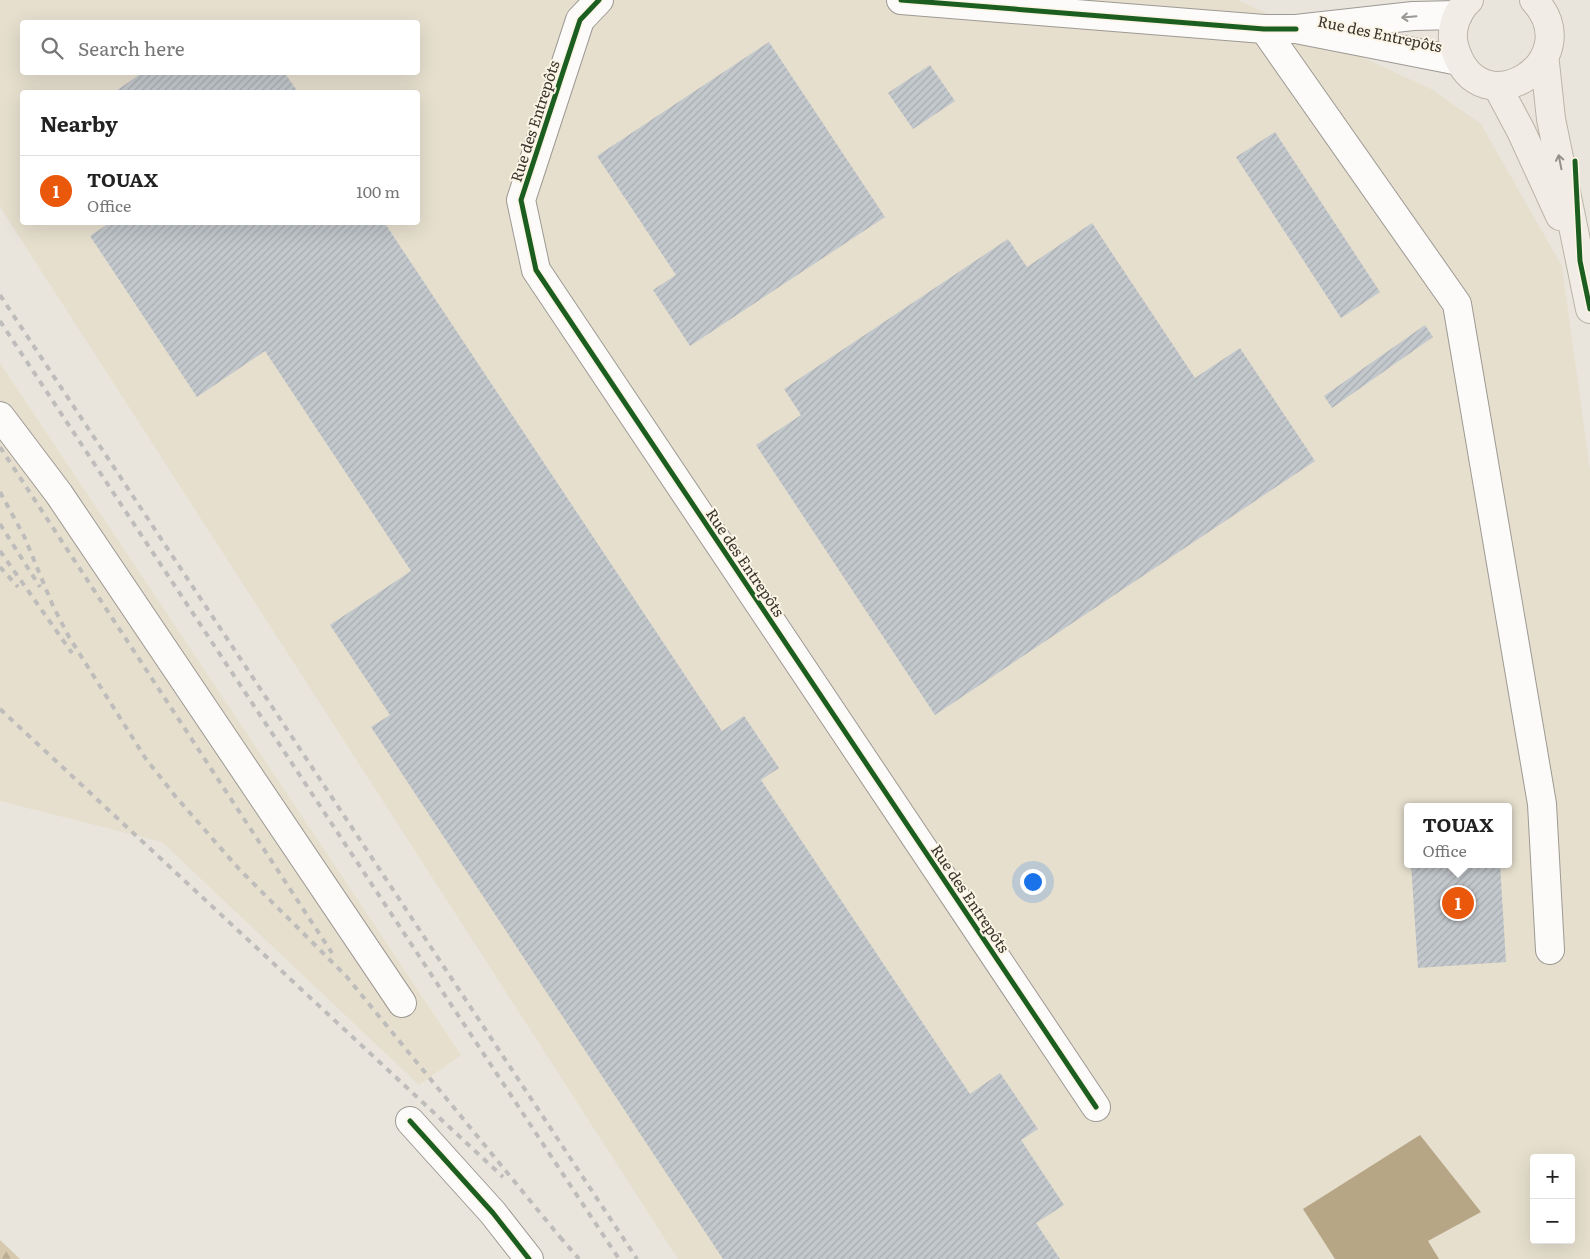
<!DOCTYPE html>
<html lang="en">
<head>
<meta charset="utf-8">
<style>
  :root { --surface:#fff; --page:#f6f6f6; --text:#222; --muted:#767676; --line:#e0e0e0; --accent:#ea580c }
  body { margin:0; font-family:Literata,serif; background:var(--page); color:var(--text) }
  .controls { position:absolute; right:15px; bottom:15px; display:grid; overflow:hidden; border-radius:5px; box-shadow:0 5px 20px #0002 }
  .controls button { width:45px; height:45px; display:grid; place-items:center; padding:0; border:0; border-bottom:1px solid var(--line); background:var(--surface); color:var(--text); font:25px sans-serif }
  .you { position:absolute; left:1032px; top:881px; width:18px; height:18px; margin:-12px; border:4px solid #fff; border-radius:50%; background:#1a73e8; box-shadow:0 0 0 8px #1a73e833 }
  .badge { display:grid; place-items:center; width:32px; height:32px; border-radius:50%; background:var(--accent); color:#fff; font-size:16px; font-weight:700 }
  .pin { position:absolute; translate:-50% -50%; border:2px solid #fff; box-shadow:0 1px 5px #0006 }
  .popup { position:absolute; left:1404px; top:803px; width:108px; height:65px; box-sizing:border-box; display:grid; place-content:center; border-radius:5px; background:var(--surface); filter:drop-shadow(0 1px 4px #0005); font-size:16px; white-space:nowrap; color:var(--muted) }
  .popup b { font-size:19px; color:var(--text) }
  .popup::after { content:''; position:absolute; left:50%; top:100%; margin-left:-10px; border:10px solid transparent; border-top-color:var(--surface) }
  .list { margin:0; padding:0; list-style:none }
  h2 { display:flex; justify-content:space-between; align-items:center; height:65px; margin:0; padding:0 20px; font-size:21px }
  h2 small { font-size:16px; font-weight:400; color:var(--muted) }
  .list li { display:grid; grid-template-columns:32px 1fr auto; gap:15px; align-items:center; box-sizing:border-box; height:70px; padding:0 20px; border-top:1px solid var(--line) }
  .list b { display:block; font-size:19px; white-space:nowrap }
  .list p { margin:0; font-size:16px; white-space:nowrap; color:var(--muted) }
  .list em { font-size:16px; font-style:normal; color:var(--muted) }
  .icon { flex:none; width:28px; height:28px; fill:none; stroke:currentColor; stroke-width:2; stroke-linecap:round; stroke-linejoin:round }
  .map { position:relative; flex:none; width:1590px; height:1259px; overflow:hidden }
  .search { position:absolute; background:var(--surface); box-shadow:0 5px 20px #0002; left:20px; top:20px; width:400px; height:55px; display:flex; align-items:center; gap:12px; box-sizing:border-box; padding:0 18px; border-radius:5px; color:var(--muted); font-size:19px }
  .panel { position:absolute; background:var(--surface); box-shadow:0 5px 20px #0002; left:20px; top:90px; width:400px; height:135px; border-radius:5px }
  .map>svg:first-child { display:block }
</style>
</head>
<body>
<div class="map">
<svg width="1590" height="1259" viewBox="0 0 1590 1259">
  <defs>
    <pattern id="forest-firs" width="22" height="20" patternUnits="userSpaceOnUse" patternTransform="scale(1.25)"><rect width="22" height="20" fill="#d7c9ad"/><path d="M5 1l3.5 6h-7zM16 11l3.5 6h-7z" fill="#b9ad95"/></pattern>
    <pattern id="building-hatch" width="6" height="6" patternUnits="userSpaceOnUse" patternTransform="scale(1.25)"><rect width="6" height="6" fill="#c3c8cc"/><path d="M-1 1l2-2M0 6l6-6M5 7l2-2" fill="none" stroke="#a8acb0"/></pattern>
  </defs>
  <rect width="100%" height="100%" fill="#e9e5dd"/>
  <path fill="#e6dfce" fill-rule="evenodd" d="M0,0h1238l193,89 50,35 81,142 28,204v789h-912l-678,-1052zM22,22h396v50h-396zM22,92h396v130h-396zM1408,807h100v57h-100zM1534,1158h37v82h-37z
    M0,363l461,692 -42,30 -257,-243 -162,-41z"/>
  <path fill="url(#forest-firs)" d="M0,1240l20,19h-20z"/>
  <path fill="#b7a685" d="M1420,1135l61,77 -53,29 11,18h-104l-32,-50z"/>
  <path fill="url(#building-hatch)" d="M769,42l116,175 -195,129 -37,-56 23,-15 -79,-119z
    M930,65l25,36 -42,28 -25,-36z
    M143,72h141l14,20h-181l-1,-1z
    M1275,132l105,160 -39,26 -105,-161z
    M111,222h273l338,509 22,-15 35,52 -18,12 209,314 30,-21 38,56 -17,11 43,65 -28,18 24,36h-337l-352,-532 19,-12 -60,-90 81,-54 -146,-220 -68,46 -107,-161z
    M1092,223l103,155 45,-30 75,113 -380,254 -179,-270 45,-30 -17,-26 224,-150 19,28z
    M1425,325l8,12 -101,71 -8,-12z
    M1411,864h89l6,98 -88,6z"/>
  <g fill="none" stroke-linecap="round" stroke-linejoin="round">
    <defs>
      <path id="minor" d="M599,0l-19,20 -59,180 15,70 560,837
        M901,0l363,29h32
        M1458,15l-45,1 -117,13 163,32
        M1264,29l193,275 85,500 8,146
        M0,416l59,78 343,509
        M410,1121l83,92 36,46"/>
      <path id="major" d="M1469,0c-13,12 -20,31 -14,49 25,81 135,12 79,-49
        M1545,63l6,56 39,190
        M1497,86l24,45 39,85"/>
    </defs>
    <use href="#minor" stroke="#9d9993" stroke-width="30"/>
    <use href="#major" stroke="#bab4a7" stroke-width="30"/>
    <use href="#minor" stroke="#fcfbfa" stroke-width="28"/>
    <use href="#major" stroke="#f1ede6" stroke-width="28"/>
    <path stroke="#bebdbb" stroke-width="4" stroke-dasharray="6 6" stroke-linecap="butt" d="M0,295l637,964
      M0,321l619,938
      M0,447l332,506
      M0,492l24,44 29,70 16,31 77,122 30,38 63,72 107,107 218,266
      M0,524l40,63
      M0,551l72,102
      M0,567l18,20
      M0,709l503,468
      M560,1237l19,22"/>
    <defs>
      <path id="cycleway" d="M599,0l-19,20 -59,180 15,70 560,837
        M901,0l363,29h32
        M1575,161l5,100 10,48
        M410,1121l83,92 36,46"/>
    </defs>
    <use href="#cycleway" stroke="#fcf4e4" stroke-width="8"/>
    <use href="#cycleway" stroke="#1b5e20" stroke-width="5"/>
  </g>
  <defs><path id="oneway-shaft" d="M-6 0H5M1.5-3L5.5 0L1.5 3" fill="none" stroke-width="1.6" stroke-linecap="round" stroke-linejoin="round" transform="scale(1.25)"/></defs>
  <use stroke="#9a9894" href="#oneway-shaft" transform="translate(1409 17) rotate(175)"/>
  <use stroke="#94908a" href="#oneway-shaft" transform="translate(1560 162) rotate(-101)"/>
  <g text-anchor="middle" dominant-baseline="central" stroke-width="4" stroke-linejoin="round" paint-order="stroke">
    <g font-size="15" fill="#37342e" stroke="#fcf4e4">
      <text transform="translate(1380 33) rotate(12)">Rue des Entrepôts</text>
      <text transform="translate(534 121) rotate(-72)">Rue des Entrepôts</text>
      <text transform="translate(746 562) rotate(56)">Rue des Entrepôts</text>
      <text transform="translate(971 898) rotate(56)">Rue des Entrepôts</text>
    </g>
  </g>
</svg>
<div class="controls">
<button>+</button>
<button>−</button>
</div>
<div class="you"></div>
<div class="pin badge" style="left:1458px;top:903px">1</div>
<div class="popup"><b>TOUAX</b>Office</div>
<div class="search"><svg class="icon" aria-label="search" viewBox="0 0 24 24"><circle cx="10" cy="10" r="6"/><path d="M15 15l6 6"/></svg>Search here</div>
<section class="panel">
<h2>Nearby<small></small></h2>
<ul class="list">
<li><span class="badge">1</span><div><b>TOUAX</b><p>Office</p></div><em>100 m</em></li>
</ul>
</section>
</div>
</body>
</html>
